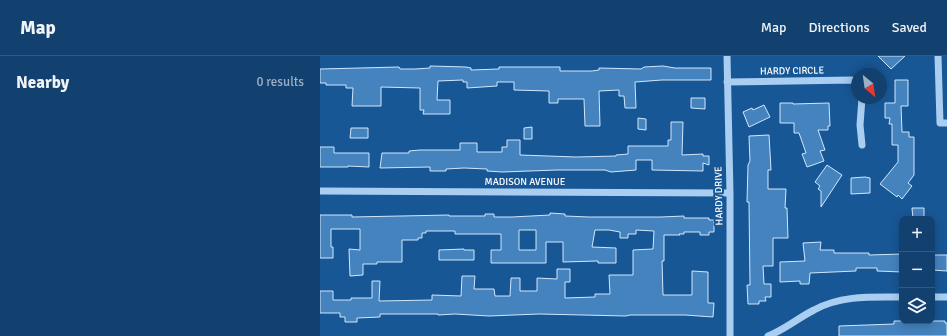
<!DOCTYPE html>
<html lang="en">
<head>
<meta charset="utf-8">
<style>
  :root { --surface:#124170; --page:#1f4c78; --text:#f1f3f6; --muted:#9cafc3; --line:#315a83 }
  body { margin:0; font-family:Signika,sans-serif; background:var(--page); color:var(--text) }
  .controls { position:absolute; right:12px; bottom:12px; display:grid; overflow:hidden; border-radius:8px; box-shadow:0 2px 10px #0003 }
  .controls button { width:36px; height:36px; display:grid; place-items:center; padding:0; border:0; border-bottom:1px solid var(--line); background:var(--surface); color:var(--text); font:20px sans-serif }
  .compass { position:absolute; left:531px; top:12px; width:36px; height:36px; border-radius:50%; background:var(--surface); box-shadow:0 2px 10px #0003; rotate:151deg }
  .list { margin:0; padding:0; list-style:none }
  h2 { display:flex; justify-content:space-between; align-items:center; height:52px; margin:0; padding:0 16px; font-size:17px }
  h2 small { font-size:13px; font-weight:400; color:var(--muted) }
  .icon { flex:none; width:22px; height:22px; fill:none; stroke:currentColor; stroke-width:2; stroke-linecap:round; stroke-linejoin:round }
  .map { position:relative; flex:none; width:627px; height:280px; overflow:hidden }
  header { display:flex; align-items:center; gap:24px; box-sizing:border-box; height:56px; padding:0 20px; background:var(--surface); border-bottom:1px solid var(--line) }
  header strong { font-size:19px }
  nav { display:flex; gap:22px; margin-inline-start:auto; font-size:14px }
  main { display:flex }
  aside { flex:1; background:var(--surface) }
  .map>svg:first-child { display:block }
</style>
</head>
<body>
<header>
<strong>Map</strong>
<nav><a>Map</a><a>Directions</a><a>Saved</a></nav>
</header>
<main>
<aside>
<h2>Nearby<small>0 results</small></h2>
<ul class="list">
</ul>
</aside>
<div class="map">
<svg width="627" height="280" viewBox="0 0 627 280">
  <rect width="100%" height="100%" fill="#185795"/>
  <path fill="#4583be" stroke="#d0e7fc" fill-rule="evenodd" d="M558,0h27l-14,13z
    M110,10l36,1 5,1v2l28,-1v-2h61v4h32l7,-1v-2l42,1 3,-2 19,-1 12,2h36v12h-49l-27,2 1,26h-11l-1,-12h-5v-6l-20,1 1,35h-15l-1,-27h-26v4h-9v-12l-35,-1v-8h-17v4l-30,2v-6h-4v-2l-25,1 -1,19h13v14h-27l1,-4h-4v-22l-39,-1v19h-29l1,-18h-7v-3h-20v-2h-6v-14l79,-2 1,2h15l15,-1z
    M575,24h13v26h-7l1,26h7v5h5v38l-6,8 4,3 -10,13 -4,-4 -1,2 -17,-13 18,-22v-17h-6v-21h-3l1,-6h-5v-15h10z
    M371,42h14v11l-14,-1z
    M460,47h13v1l36,-1 1,23h-2v4h-10l7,20 -5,1 4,10 -17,6 -5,-13 4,-1 -7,-20h-5v-10h-14z
    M444,49l6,12 -21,10 -6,-15 9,-4 1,2z
    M318,62l8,1v11l-8,-1z
    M351,66h12l-1,33 21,-1v2h6v9l-6,-2v8l-51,-1v-10h-16v10l-25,2 -6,-2h-48l-55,2 -15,-1v-2l-23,-1 -18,1v2h-16v-4l-50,1 2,-15h27v-2l11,-1h40v-7h17v9h25v-5h5v-7h13v15l56,2 40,-1v-1l12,-1v-8h40v-6h3z
    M212,71v12h-8v-11z
    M31,72h17v10h-18z
    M449,79l2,35h-3v19h18l-1,19h2l1,30h-15v28h-10l1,18h7v13h-6l1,4h-7v3h-11l-1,-19h3l-1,-83h-2l1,-37 2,-4 -1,-25z
    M0,91h14v6h35v14l-21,-1v1h-28z
    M507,109l15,10 -21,32v-16l-3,-2 2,-3 -5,-4z
    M545,121l5,1v15l-19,1v-16z
    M592,152h12v11h-11z
    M230,157l15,1v2l24,1h72l23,-1v2h25v2h5v12h-5v3h-9v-3h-16v2h-5l1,1h-16v26h-2l1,34h29v-24l16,1v31h6l-1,14 -28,-2h-55l-4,1 -87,-2 -50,2 -34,-2 -17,1v-1h-58v3l-23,1v4h-12v-5h-5v-4h-20v-22h13v9h18v-2h21v-17h8l-1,20 53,-1v-5l29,1 1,-20h13l-1,13h20l1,7h15l1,-18h9v13h17v-13l20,1v-10h13v13h-5v16l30,-1v-3h15l-1,-19h24v-25l20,-1 1,-18 -18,-1v4h-8v4h-8v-6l-11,-2h-14l-3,17 24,1v15h-18v-2l-35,1v-20h-17v21h-55v-13h10v-16h-46v-3h-29v2h-4v5h-4v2h-16v22h-25v2h-14v11l-13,1 -1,-27 11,1v-21h-29v18h2v11h-13v-43h32v2l97,-2v1h36v-2h9v3h18l38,-2zM199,174h17v20h-17z
    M501,186l-1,8h14v3h35v2l33,-1v18l-25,-1v-3h-21v3l-46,2 -1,11h-9v-3l-20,1v-20l25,-1 -2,-18z
    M144,193v1h10v10h-35v-10z
    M612,199h15v16l-15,-1z
    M574,265h51v2h2v13h-108v-10l55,-2z"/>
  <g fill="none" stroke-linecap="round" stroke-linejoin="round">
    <path stroke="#a9cef1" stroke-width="7" d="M407,0l3,137v143
      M618,0l2,67h7
      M407,26l125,-2 5,3
      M542,89l-2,-20 2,-27
      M0,135l410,2
      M612,241h15
      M448,280c16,-6 30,-18 46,-26 27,-15 58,-13 88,-13"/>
  </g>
  <g text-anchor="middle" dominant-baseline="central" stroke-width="4" stroke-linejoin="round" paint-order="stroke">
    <g font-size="10" fill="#fff" stroke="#185795">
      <text transform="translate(472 15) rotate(-1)">HARDY CIRCLE</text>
      <text x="205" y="126">MADISON AVENUE</text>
      <text transform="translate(399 140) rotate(-91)">HARDY DRIVE</text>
    </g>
  </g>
</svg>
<div class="controls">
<button>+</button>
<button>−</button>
<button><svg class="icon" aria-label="layers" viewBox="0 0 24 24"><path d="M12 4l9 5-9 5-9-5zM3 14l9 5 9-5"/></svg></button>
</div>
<svg class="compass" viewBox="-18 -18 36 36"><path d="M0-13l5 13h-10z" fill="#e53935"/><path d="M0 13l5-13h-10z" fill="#9cafc3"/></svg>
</div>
</main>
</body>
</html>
